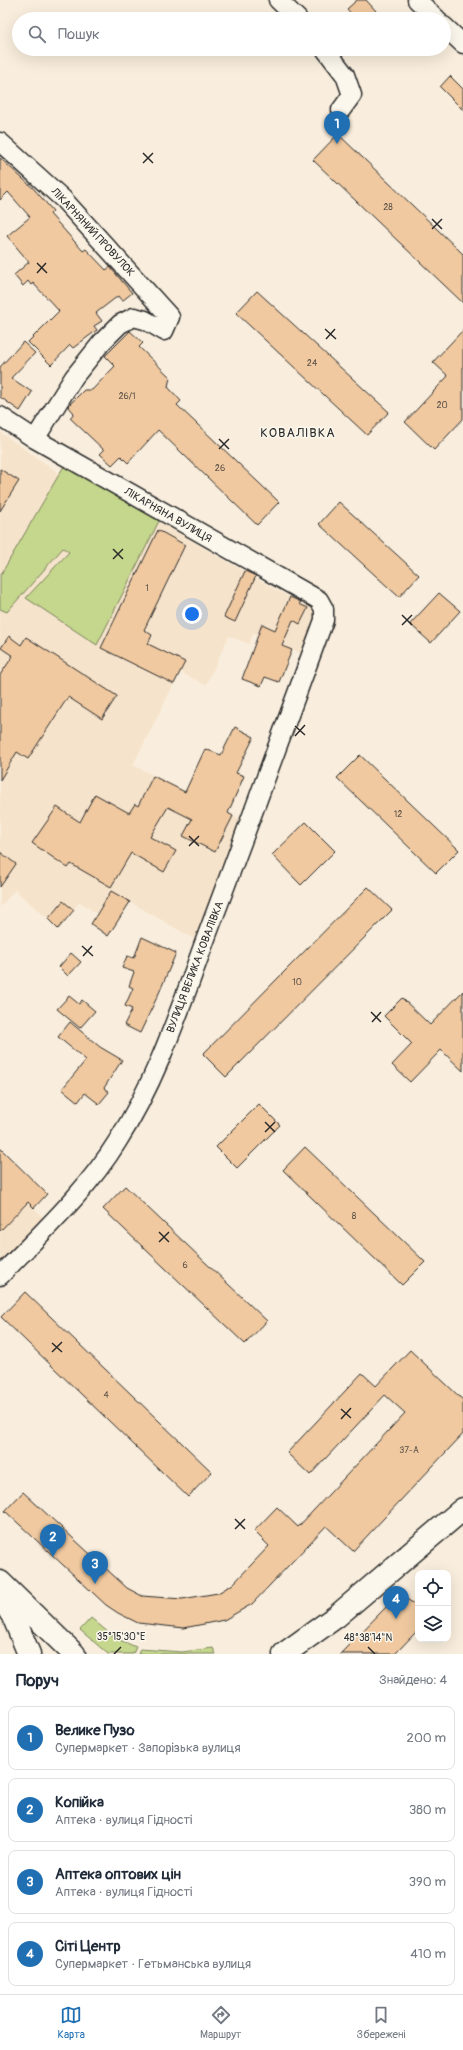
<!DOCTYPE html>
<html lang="uk">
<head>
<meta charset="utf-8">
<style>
  :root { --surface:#fff; --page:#f2f2f3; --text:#1f2937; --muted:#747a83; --line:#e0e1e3; --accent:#1f6fb2 }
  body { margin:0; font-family:Pangolin,sans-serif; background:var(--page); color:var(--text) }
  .controls { position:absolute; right:12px; bottom:12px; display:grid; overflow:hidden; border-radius:8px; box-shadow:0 4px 16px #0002 }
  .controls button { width:36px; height:36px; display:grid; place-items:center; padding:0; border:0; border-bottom:1px solid var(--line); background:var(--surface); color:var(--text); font:20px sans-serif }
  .you { position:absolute; left:192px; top:614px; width:14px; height:14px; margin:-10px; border:3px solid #fff; border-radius:50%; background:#1a73e8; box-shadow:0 0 0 6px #1a73e833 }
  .badge { display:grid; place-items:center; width:26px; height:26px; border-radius:50%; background:var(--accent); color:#fff; font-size:13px; font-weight:700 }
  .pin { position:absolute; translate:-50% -33px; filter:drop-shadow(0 1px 2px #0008) }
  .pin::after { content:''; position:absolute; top:21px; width:14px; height:12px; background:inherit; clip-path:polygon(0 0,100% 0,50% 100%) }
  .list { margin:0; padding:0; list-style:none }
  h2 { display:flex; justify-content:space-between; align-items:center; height:52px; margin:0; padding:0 16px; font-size:17px }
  h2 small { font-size:13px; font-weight:400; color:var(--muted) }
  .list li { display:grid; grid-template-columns:26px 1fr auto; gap:12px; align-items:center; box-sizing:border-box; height:64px; margin:0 8px 8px; padding:0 8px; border:1px solid var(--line); border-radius:8px }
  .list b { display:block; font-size:15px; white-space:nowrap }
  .list p { margin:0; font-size:13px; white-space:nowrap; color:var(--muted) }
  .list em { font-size:13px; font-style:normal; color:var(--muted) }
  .icon { flex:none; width:22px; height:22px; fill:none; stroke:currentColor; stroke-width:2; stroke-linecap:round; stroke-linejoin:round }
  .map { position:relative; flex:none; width:463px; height:1654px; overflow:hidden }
  .search { position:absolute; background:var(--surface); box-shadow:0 4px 16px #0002; left:12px; right:12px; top:12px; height:44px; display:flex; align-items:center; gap:10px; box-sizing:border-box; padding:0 14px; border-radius:22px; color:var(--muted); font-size:15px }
  .sheet { height:340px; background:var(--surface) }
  nav { display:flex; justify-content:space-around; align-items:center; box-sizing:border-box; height:56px; border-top:1px solid var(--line); background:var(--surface); font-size:11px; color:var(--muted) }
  nav a { display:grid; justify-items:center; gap:2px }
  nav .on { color:var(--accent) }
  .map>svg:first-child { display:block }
</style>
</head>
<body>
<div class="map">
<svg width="463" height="1654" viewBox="0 0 463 1654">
  <rect width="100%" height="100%" fill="#f9eedd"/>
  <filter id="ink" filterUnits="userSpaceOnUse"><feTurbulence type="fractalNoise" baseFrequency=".025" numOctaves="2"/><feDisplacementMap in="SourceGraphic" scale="8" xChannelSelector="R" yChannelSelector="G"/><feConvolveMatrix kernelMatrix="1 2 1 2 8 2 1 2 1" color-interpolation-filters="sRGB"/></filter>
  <g filter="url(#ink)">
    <path fill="#f6e3cb" d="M0,432l59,41 5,-7 212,124 39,19 1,6 -13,39 -50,-21 -4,11 -20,-8 -23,49 -26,-13 -47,93 109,55 -44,121 -68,-39 -22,34 -17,-12 6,-10 -17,-12 -7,8 -10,-9 -15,18 -33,-29 -15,17z
      M0,1175l45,44 -45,47z"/>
    <path fill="#c5d78c" stroke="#78815c" d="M64,466l95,55 -62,124 -71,-47 43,-46 -6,-4 -56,64 -7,-3v-33z
      M91,1618l24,20 21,9 -3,7h-25l-28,-24z
      M213,1648l3,6h-78l2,-5 42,3z"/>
    <path fill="#f0c9a0" stroke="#2b2b2b" d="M357,0h9l10,11 -9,8h-11l-9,-10z
      M450,76l13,13v21l-23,-23z
      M338,134l125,120v49l-150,-143z
      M0,158l34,31 19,22 -3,3 33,37 3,-2 20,21 4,-3 22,26 -10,8 -4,-5 -22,17 6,8 -8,5 3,4 -24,18 -3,-3 -19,20 -23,-23 31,-31 -26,-28 -2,2 -3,-4 -5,5 -9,-11 15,-13 -22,-26 23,-19 -22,-25 -8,8z
      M257,291l132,121 -22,23 -131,-122z
      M463,330v89l-29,31 -29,-28 43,-46 -15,-14z
      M130,331l13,12 -4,4 31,30 -2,10 13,14 -4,4 102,97 -22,23 -99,-95 -30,33 -7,-7 -9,9 -12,-11 4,-4 -34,-32 4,-5 -6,-7 16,-16h8l23,-24 -10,-10z
      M23,342l12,11 -24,25 21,14 -12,19 -20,-14v-30z
      M0,469l19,12 -19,30z
      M339,502l80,73 -20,22 -80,-73z
      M158,530l27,15 -41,85 8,5 -4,9 37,18 -11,22 -73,-36z
      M245,571l11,5 -21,46 -11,-5z
      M439,593l21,18 -29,32 -21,-19z
      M290,597l11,5 -2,2 9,4 -8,16 -7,-4 -11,26 10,4 -13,32 -14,-5 -4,9 -19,-7 20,-55 13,6z
      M9,636l12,9 5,-8 91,59 -15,23 -34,-22 -40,62 -11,-7 -17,28v-105l13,-19 -12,-8z
      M235,727l19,10 -18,36 8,3 -16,37 5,3 -18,36 -32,-16 9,-17 -24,-12 -18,30 26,14 -12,21 -33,-19 -20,34 -40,-23 -3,4 -36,-25 25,-36 23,15 15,-28 34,19 6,-9 3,2 15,-30 32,16 20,-43 16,6z
      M360,755l99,95 -23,23 -99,-95z
      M306,822l29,29 -34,34 -29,-30z
      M0,852l16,12 -16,23z
      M368,887l24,23 -166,167 -23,-23z
      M111,891l19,11 -22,34 -17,-12z
      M63,901l11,9 -16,19 -10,-10z
      M142,937l34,16 -17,40 -19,40 -16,-8 8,-16 -7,-3 8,-18 -4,-2 5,-14 -12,-4 5,-12 7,2z
      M71,953l10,9 -13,14 -9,-9z
      M463,991v80l-22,-21 -31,32 -18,-17 20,-21 -28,-28 18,-18 28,27z
      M69,996l10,8 3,-4 13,11 -15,17 -23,-19z
      M70,1022l30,25 22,13 -18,28 5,4 -10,12 -14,-11 -7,9 -16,-13 24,-29 -28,-23z
      M259,1104l21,21 -43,43 -21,-21z
      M305,1147l120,115 -23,23 -119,-115z
      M0,1148l47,46 -13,14 -6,-6 -28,29z
      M125,1186l142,135 -22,23 -142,-135z
      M25,1292l187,180 -24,25 -187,-180z
      M410,1350l53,50v34l-110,117 -27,-25 -74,78 -28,16 -40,8 -46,-5 -20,-10 -12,-8 -101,-94 18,-19 104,96 15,8 40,3 36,-6 15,-9 36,-38 -15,-15 23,-24 21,20 107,-114 -20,-18 -75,80 -23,-22 75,-80 14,13z
      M404,1597l10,7 4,7v16l-1,4 -22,23h-55l52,-53z"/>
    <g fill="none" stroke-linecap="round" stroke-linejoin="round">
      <defs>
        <path id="street" d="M278,0l20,19
          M417,0l20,19
          M444,26l19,18
          M325,49l20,26 7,20 -11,15
          M0,142l63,57 107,118 -6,14 -19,-11 -11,-3 -14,7 -18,18 -28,35 -39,62
          M0,416l35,23 284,161 5,9v11c-38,103 -76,207 -115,310 -27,72 -50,147 -92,212 -31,50 -76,91 -117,134"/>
        <path id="secondary" d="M0,1582l74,72
          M0,1595l14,23 15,36"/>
        <path id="highway" d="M284,1654l53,-38 126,-107"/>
      </defs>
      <use href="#street" stroke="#2b2b2b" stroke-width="21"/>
      <use href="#secondary" stroke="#2b2b2b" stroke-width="25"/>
      <use href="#highway" stroke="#2b2b2b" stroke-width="25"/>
      <use href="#street" stroke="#fbf7ec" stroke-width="18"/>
      <use href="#secondary" stroke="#fbf7ec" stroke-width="22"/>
      <use href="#highway" stroke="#fbf7ec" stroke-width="22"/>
    </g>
  </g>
  <path fill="none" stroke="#2b2b2b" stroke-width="1.5" d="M143,153l10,10M143,163l10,-10M432,219l10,10M432,229l10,-10M37,263l10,10M37,273l9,-10M325,329l11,10M326,339l9,-10M219,439l10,10M219,449l10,-10M113,549l10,10M113,559l10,-10M402,615l10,10M402,625l10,-10M295,726l10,9M295,736l10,-11M189,836l10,10M189,846l10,-10M82,946l11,10M83,956l9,-10M371,1012l10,10M372,1022l9,-10M265,1122l10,10M265,1132l10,-10M159,1232l10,10M159,1242l10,-10M52,1343l10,9M52,1352l10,-10M341,1409l10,9M341,1419l10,-11M235,1519l10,10M235,1529l10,-10M368,1647l7,7M114,1654l7,-7"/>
  <g text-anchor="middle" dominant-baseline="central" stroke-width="3" stroke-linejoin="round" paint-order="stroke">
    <g font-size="9" fill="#5c5248">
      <text x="388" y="207">28</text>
      <text x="312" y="363">24</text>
      <text x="127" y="396">26/1</text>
      <text x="442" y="405">20</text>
      <text x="220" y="468">26</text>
      <text x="147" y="588">1</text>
      <text x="398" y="814">12</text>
      <text x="297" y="982">10</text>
      <text x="354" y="1216">8</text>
      <text x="185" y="1265">6</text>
      <text x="106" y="1395">4</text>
      <text x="409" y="1450">37-А</text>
    </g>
    <g font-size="11" fill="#2b2b2b" stroke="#fbf7ec">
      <text transform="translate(93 232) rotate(47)">ЛІКАРНЯНИЙ ПРОВУЛОК</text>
      <text transform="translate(168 515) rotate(30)">ЛІКАРНЯНА ВУЛИЦЯ</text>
      <text transform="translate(195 967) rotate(-69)">ВУЛИЦЯ ВЕЛИКА КОВАЛІВКА</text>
    </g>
    <g font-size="13" letter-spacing="1" fill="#2b2b2b" stroke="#fbf7ec">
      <text x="298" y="433">КОВАЛІВКА</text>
    </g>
  </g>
  <g font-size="10" text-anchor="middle" fill="#2b2b2b" stroke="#fbf7ec" stroke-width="3" stroke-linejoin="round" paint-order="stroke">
    <text x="121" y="1640">35°15'30"E</text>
    <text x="368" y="1641">48°38'14"N</text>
  </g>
</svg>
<div class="controls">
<button><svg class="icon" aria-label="locate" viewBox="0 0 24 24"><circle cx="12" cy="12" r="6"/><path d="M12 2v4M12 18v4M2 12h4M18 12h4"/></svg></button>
<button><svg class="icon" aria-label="layers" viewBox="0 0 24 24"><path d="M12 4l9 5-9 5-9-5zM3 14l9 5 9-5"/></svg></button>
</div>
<div class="you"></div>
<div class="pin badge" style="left:337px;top:144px">1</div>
<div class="pin badge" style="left:53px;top:1557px">2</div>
<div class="pin badge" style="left:95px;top:1584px">3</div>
<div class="pin badge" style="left:396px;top:1619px">4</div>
<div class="search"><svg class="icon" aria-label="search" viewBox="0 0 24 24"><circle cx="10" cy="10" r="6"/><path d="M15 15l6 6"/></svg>Пошук</div>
</div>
<section class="sheet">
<h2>Поруч<small>Знайдено: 4</small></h2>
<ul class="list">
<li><span class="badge">1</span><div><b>Велике Пузо</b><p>Супермаркет · Запорізька вулиця</p></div><em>200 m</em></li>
<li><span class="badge">2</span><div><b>Копійка</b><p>Аптека · вулиця Гідності</p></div><em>380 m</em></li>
<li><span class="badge">3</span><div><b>Аптека оптових цін</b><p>Аптека · вулиця Гідності</p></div><em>390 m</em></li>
<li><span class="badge">4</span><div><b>Сіті Центр</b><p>Супермаркет · Гетьманська вулиця</p></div><em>410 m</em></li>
</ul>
</section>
<nav>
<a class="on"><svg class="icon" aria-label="map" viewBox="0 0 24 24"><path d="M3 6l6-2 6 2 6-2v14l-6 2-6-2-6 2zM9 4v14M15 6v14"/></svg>Карта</a>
<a><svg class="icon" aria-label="directions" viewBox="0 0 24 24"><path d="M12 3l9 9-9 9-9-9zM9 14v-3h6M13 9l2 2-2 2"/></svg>Маршрут</a>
<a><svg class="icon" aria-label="saved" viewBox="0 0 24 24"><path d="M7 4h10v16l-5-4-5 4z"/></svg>Збережені</a>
</nav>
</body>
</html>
